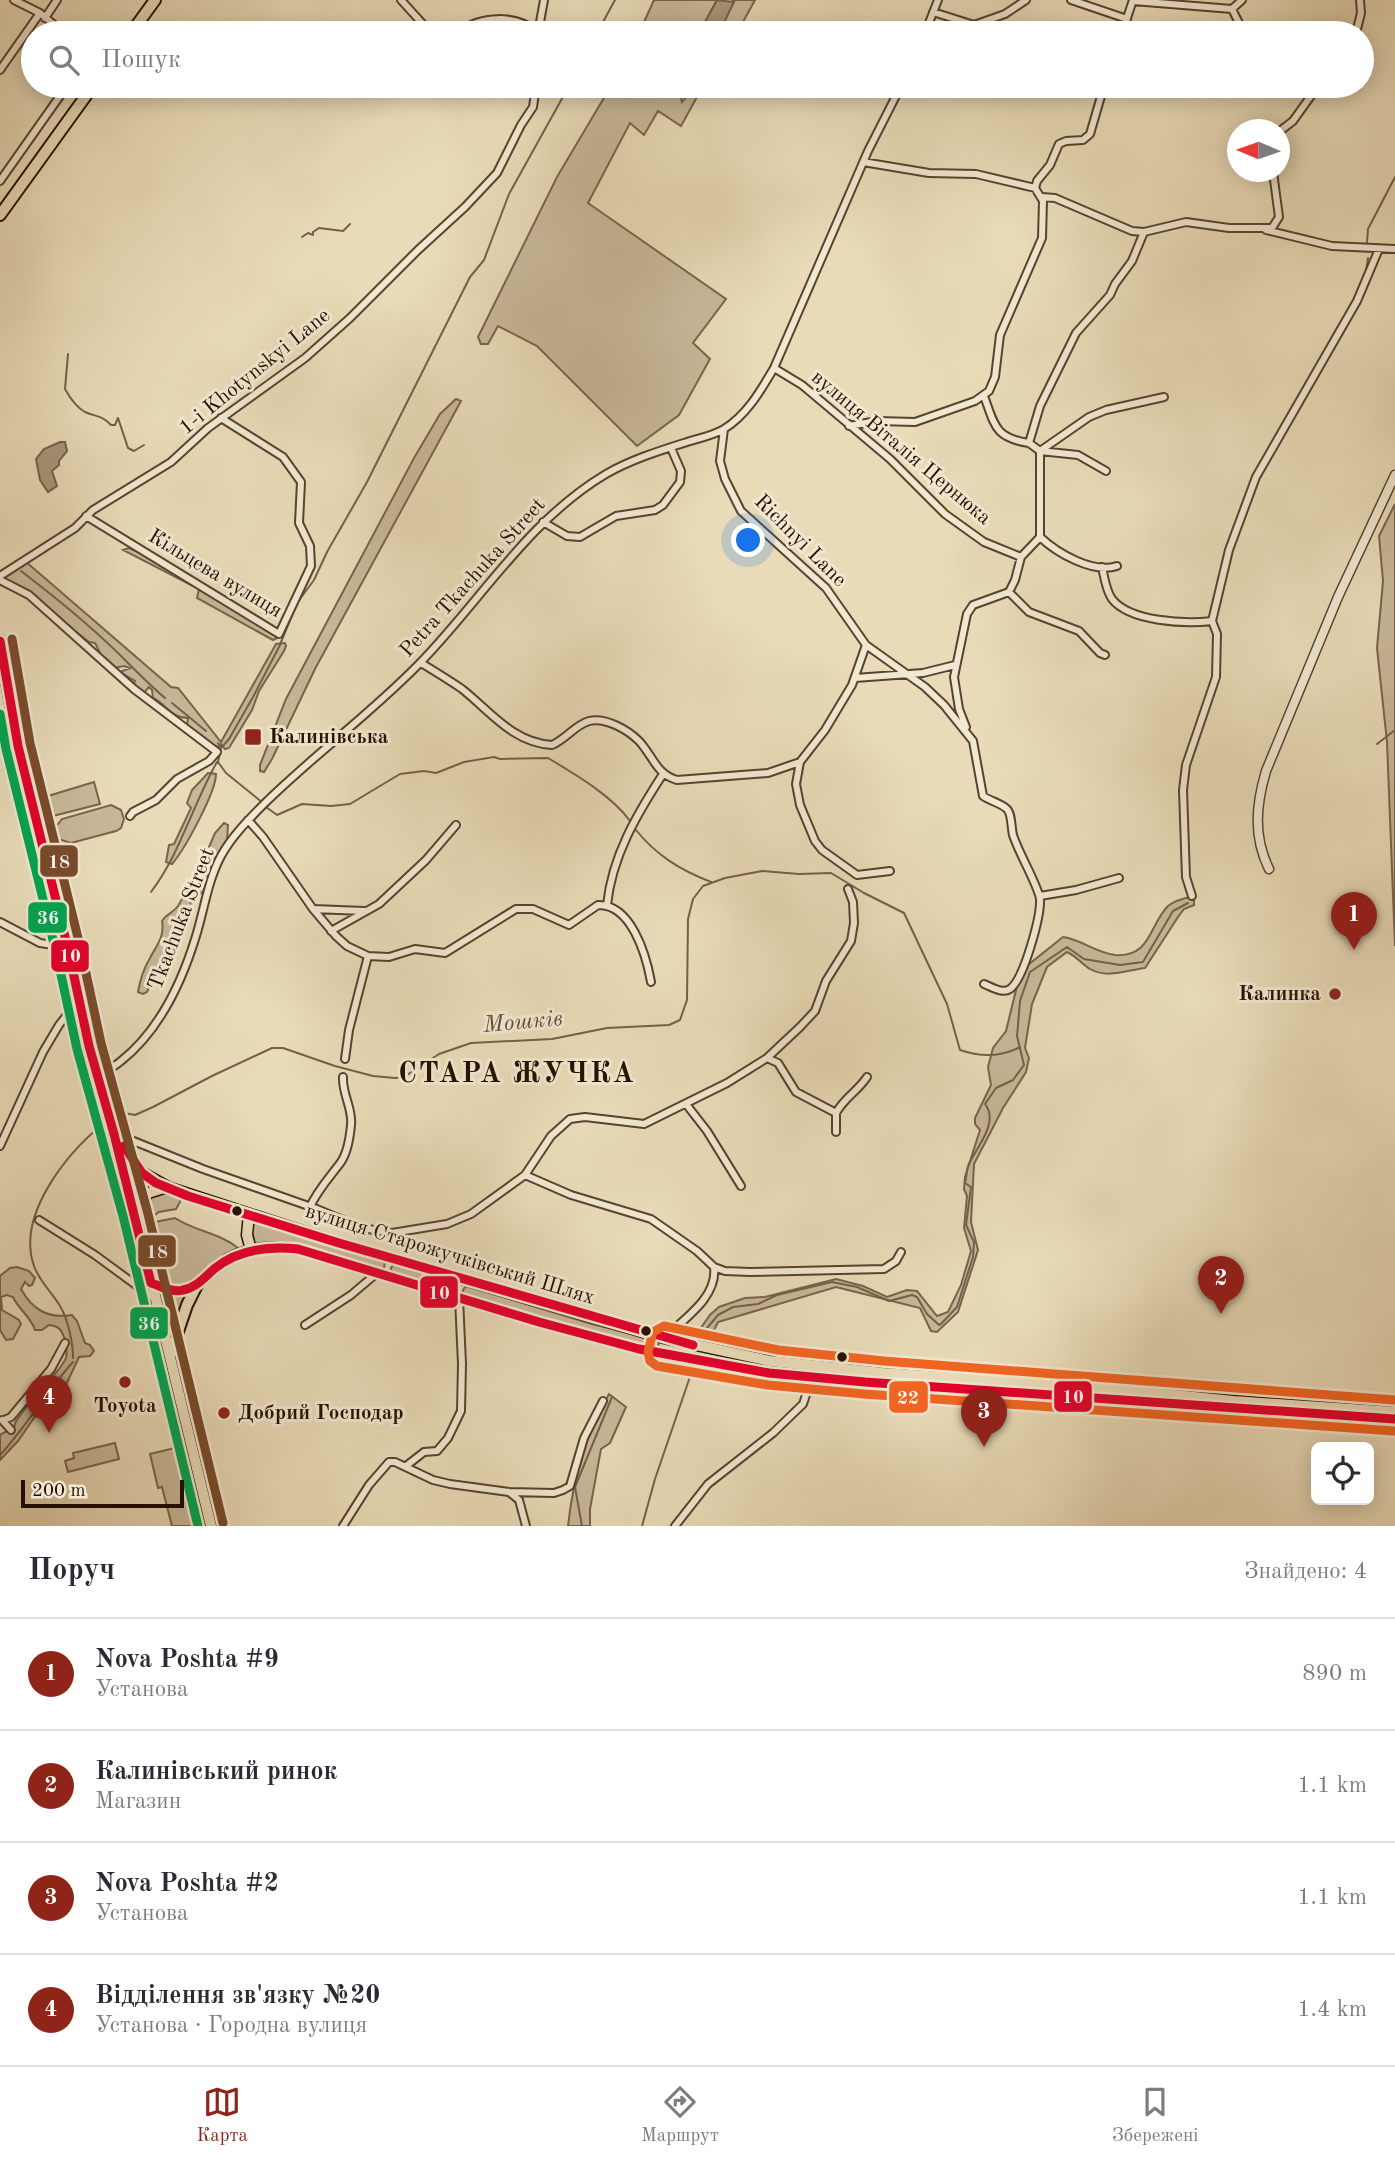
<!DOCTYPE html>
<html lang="uk">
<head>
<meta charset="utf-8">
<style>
  :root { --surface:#fff; --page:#f7f7f7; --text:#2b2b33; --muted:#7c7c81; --line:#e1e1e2; --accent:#8f2418 }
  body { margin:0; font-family:"Old Standard TT",serif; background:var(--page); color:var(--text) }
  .controls { position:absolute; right:21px; bottom:21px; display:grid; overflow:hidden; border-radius:10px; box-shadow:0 4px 18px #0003 }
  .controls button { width:63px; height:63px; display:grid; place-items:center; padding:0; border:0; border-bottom:2px solid var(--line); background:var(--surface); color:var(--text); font:35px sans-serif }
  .compass { position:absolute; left:1227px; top:119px; width:63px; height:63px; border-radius:50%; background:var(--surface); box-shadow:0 4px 18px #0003; rotate:272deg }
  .scale { position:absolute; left:21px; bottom:18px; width:163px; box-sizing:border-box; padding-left:7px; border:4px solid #271000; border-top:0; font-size:19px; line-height:24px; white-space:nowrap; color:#271000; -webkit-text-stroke:5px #f1e8d1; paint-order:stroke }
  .you { position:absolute; left:749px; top:541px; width:24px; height:24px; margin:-18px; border:5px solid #fff; border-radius:50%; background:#1a73e8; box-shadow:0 0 0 10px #1a73e833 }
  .badge { display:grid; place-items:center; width:46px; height:46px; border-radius:50%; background:var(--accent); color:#fff; font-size:23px; font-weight:700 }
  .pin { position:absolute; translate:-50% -58px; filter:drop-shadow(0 2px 4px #0008) }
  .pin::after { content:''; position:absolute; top:37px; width:24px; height:21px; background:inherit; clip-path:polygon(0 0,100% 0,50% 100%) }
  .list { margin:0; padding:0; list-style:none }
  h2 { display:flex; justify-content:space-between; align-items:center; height:91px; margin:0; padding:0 28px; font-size:30px }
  h2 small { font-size:23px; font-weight:400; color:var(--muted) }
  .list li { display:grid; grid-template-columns:46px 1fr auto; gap:21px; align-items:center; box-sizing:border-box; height:112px; padding:0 28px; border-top:2px solid var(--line) }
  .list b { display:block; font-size:26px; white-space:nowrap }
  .list p { margin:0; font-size:23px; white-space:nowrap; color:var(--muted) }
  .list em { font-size:23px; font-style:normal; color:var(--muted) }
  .icon { flex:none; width:38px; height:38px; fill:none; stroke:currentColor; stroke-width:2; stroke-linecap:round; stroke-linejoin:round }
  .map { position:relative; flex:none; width:1395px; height:1526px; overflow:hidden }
  .search { position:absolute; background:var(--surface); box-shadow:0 4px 18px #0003; left:21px; right:21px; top:21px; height:77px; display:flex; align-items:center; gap:18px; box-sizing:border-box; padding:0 24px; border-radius:38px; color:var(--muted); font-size:26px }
  .sheet { height:539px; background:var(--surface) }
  nav { display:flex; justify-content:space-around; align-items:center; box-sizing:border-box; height:98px; border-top:2px solid var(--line); background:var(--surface); font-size:19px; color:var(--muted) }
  nav a { display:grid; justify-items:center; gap:4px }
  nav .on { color:var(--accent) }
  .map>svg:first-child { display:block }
</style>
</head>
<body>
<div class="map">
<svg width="1395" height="1526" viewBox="0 0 1395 1526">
  <rect width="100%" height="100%" fill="#e9dbb8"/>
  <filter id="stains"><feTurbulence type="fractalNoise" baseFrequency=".00286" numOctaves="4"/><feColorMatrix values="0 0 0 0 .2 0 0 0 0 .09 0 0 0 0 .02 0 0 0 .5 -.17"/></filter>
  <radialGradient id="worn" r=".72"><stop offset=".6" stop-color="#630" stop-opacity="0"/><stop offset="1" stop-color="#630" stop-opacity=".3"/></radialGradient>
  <path fill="#c8b899" stroke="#78644c" stroke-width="2" d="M654,0h63l-18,33h-60z
    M733,0h22l-18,33h-18z
    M611,86h61v4h7l3,12 13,-16h8l-22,40 -23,-15 -14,24 -14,-12 -42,80 138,96 -33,44 17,16 -31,56 -42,31 -100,-100 -39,-20 -10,18h-7l-3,-7 79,-160z
    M456,399l5,2 -146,268 -43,90 -8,13 -4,-1v-6l26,-66 128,-241 26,-44z
    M1395,504v442l-8,-204 -10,-94 6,-67 -4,-45z
    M129,548l18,8 131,79 -1,3 -4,2 -76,-42 2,-9 -76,-39z
    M25,561l146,126 7,1 43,54 55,-98 9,-1 1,3 -2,5 -25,40 -7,19 -23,38 -4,1 -4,-5 -3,3 -7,-2 -24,-19 1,-8c-17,0 -21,-13 -35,-20l-1,-8 -3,-3 -6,7 -10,-8 2,-5 -15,-9 10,-4 -6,-2 -9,2 -14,-13 -6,-12 -6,-1 -60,-47 -23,-15 -2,-4z
    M208,773l8,1c0,18 -31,75 -44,90l-6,-2 3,-17 5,-1 17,-36 -4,-5 5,-13z
    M94,782l6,22 -47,12 -5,-20z
    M111,805l10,5 3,9 -3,9 -5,3 -45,12 -13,-4 -3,-11 7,-9z
    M224,823l4,2 -1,17 -10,14 -14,36 -12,7 -1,8 -15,25 -28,60 -4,2 -5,-2c2,-12 6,-24 12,-34 6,-12 15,-21 12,-37 4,-7 11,-8 16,-15l22,-38 15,-35z
    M1194,896v9l-10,4 -6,8 -33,51c-18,2 -37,11 -55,1 -8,-5 -14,-13 -23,-17l-20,15 -15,37 -7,44 4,10 -3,14 -23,36 -29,56 -3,58 7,28 -20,62 -21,20 -6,-1 -11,-23 -84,-21 -118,35 -9,18 -16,-1 17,-24 9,-8 26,-9 20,-1 71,-18 27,7 24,11 20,-7 10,1 20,25 11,-4 13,-27 10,-34 -7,-23 3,-32 -3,-7 1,-12 15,-47 -5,-6v-6l16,-33 -3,-18 5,-19 13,-17 12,-49 10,-17 35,-28c20,3 31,15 52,18 36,3 34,-30 53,-49 7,-6 17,-8 26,-10z
    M164,1191l16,6 1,3 -5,9 -17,3 -12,9 -1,5 3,22 -2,1c-5,-25 -17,-49 17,-58z
    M175,1218c19,13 45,15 63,30 -22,9 -62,62 -83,26v-25l-4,-18 4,-9z
    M253,1220l132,41 -1,7 -4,3 -48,-15 -77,-11 -5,-21z
    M394,1264l64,19 -3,10 -64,-19v-6z
    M17,1267l12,4 6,7 -3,7 -3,1 -4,-4 -4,7c11,20 26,30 51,26l5,6 8,22 5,2 4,6 -4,5 -11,1 -14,30 -20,15 -27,39 -18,19v-25l14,-8c1,-7 4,-8 8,-14 9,-14 39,-42 44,-55 2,-7 0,-14 -2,-21 -3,-8 -6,-11 -15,-12l-7,5h-7c-4,-13 -16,-20 -22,-33l-6,-2 -6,2 1,13 17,10 2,4 -8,15 -7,1 -6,-10v-54l10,-8z
    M466,1286l126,38 64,16 3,6 -6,4 -190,-54v-6z
    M159,1290l30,2 -7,11 -12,32z
    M609,1394l17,13 -16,36 -9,6 -11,60v17h-22c5,-47 17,-90 41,-132z
    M115,1443l4,16 -51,13 -3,-11 9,-3 -1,-5z
    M183,1446l19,80h-30l-10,-39 -4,1 -8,-34z"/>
  <path fill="#a79679" stroke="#746049" stroke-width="2" d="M717,0l17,2 -15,31h-20z
    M60,442h5l2,9 -8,10v4l-7,6 5,15 -9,6 -8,-12 -4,-21 8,-10z"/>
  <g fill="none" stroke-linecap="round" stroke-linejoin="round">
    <path stroke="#746049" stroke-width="2" d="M597,33l18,-33
      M302,237l6,-4 5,2v-3l6,-4 24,3 7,-7
      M1367,242l1,-13 27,-52
      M1366,272l2,-14
      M68,354l-3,35c5,9 11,18 20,23 11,5 17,3 26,13h4l3,-7 10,30 6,3 10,-6
      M21,571c38,29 75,59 108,93 12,12 23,23 36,34
      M172,703l34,28
      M218,743l3,5 -3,14 8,11 37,30
      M1377,744l18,-14
      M221,748l8,-9 24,-42 26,-50 18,-44 17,-23 13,-28 40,-70 103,-205 14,-17 25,-66 60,-108
      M266,807l11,8 25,-11 29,2 19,-2 50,-30 24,-3 12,2 28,-11 30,-5 6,2 48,-1c28,17 63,37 82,63
      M636,830c20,25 44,40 75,52
      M151,892c29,-38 42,-88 66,-130
      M112,1119l12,-6 11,2 18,-8 59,-31 60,-28h11l52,18 38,10 22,2 9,-1 35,-23 32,-11 81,-4 55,-11 62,-3 11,-5 7,-20 1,-81 5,-20 10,-13 22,-8 37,-7 37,3 32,-1 33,20 40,20 43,91 13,46c20,7 41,7 60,-3
      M699,1342l3,-8 16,-19 15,-8 25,-3 19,-9 55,-13 25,5 32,14 23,-6 5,2 10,17 12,11 2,-1 16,-17 16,-50 1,-15 -8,-17 5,-38 -6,-4c2,-6 1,-11 3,-17 7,-17 32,-43 17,-62l11,-16 17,-8 11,-15 -7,-29 1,-11 2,-24 10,-29 37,-25 17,12 36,6 23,-3 30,-51 15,-8
      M73,1358c0,-15 -5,-39 -13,-52 -8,-14 -21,-25 -26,-40 -18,-51 33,-113 70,-143
      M0,1455c27,-29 46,-63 73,-93
      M582,1526l-7,-39 37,-90
      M642,1526l13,-47 38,-111"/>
    <defs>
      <path id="minor" d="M14,0l26,13 24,20
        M401,0l30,33
        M1071,0l56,19
        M1242,0l-10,9 12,24
        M1133,1l99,8
        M933,12l41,13 31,-11 21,-14
        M45,18l12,-18
        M458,33c22,-18 59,-19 80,0
        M538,33l6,-33
        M925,33l13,-33
        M1122,33l11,-33
        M1356,33l5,-20 -1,-13
        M0,70l40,-57
        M1297,86l16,8
        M1280,131l13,-10 25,-35
        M863,162l66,11 47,1 59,14
        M0,181l67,-95
        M1042,197l13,1 77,33 12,1
        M1266,230l66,16 63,3
        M774,368l28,17 88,74 55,55 39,28 37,15 19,-20
        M984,396c11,30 11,42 45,47
        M849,426l28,-5 38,1 60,-21 14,-10 6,-14 5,-42 42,-97 1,-37 -8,-13 2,-7 13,-16 9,-21 7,-3 17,-1 7,-6 14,-48
        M724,429l-4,32 5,18 16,32 85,77 40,57 59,42 19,18 29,36 10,55c7,5 18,7 24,13 5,5 4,18 6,26 5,17 25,50 27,64 1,17 -16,80 -30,90 -8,5 -18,-2 -26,-5
        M1040,451l49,-34 17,-7 58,-13
        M1040,451l38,4 28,16
        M86,516l193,118 32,-68 -1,-20 -11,-23 2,-41 -18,-25 -62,-39
        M543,522l24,14 13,1 36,-21 39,-6 8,-5 17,-23 1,-11 -10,-23
        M1117,566c-24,8 -60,-13 -77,-29v-86l-11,-8 11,-37 36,-73 34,-38 5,-11 17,-23 12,-29 42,-10 43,6h43l7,-11 -6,-45
        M1102,567c2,9 4,24 10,32 18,23 73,25 100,22
        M0,576l75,-48 18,-18 78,-48 37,-34 97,-70 45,-40 68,-68 47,-43 32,-34 24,-48 12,-18 3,-21
        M0,580l29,15 105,94 83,63 -8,9 -32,18 -21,21 -23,12 -3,4
        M1009,592l20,20 50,19 21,22 5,2
        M866,645l-14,40 -27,45 -25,32 -4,22 4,21 15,36 7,9 35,25 33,-4
        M421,663c13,8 28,17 41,26 28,22 51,54 90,56 14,-6 23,-20 37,-24 17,-4 39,9 50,20 14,15 17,33 38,39l91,-7 32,-11
        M855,678l68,-5 32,-8
        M966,727l-7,-18 -5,-32 13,-63 6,-9 36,-13 6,-12 6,-23
        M248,820l15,17 50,72 23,27 11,10 21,10
        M1040,896l36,-6 43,-12
        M1192,896l-6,-19 -3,-87 3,-25 30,-88 1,-43 -5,-13 17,-71 27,-73 101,-176 22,-52
        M607,905c5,-49 30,-91 56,-131
        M313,909l51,2
        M0,922l40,21 27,4
        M331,931l48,-27 47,-44 30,-35
        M767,1058l11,5 18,29 40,21c8,-15 22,-22 31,-36
        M345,1059l4,-29 19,-74 21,1 26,-8 30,4 71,-44h17l36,16 29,-20c33,-1 48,49 53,77
        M99,1076c7,-5 15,-9 22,-15 38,-30 61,-79 75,-125 8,-26 12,-56 25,-80 11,-20 28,-37 44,-53 49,-48 105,-89 153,-138 63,-64 109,-144 188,-191 26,-15 56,-24 84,-33 11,-3 24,-6 34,-12 23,-14 37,-39 50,-61l94,-217 33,-65
        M686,1104l21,27 34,55
        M836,1132v-19
        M116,1134l87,35 114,40 45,19 30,5 55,-9 24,-10 54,-39 26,-39 19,-17 15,-2 59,7 83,-41 40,-25 33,-31 15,-16 11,-30 25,-40 3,-18 -1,-21 -5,-13
        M0,1146l43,-94 16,-27 19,-24
        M525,1175l46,20 80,24 46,32 17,16
        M310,1207c8,-18 20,-30 31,-45 6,-9 9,-26 10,-37 2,-16 -9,-31 -8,-48
        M39,1220l56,35 60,44
        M305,1325l46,-30 26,-22
        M664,1338c20,-19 54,-41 50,-71l11,4 25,1 134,-3 12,-8 5,-9
        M2,1420l9,10
        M4,1420l7,-3 40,-48 14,-26
        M406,1466l18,-14 13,-1 11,-13 13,-27 1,-47 -3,-66
        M509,1492l10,8 7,26
        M343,1526l26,-41 20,-23h6l38,18 17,4 59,8 45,1 9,-3 7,-4 14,-48 19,-37
        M675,1526l33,-42 65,-51 30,-29 9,-27"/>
      <path id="tertiary" d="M1269,869c-16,-33 -13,-64 -3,-98l72,-174 57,-122"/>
      <path id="primary" d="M135,1213l13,-20 19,-6 172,56 325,95 106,23 113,12 232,16 118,12 162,11
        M249,1214l-2,21 4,15
        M151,1283c9,2 17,8 26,8 19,0 28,-16 42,-26 23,-17 51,-20 79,-16l241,73 100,27 130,24 96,9 530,37"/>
      <path id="trunk" d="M131,33l24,-33
        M0,215l93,-129
        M0,641l18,105 51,207 20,93 46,167 76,313
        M118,1139l24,34 25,14
        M170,1355l17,-50 10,-20"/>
    </defs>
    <use href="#minor" stroke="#58432e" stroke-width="10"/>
    <use href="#tertiary" stroke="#58432e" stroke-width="11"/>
    <use href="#primary" stroke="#271000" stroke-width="13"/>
    <use href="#trunk" stroke="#271000" stroke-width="14"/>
    <use href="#minor" stroke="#f1e8d1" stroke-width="6"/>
    <use href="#tertiary" stroke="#f1e8d1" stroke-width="8"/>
    <use href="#primary" stroke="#e9dbb8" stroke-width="10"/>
    <use href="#trunk" stroke="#e9dbb8" stroke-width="10"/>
    <defs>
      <path id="bus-1" d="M0,641l18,105 51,207 20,93 25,88 37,149c10,3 21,10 32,7 13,-2 22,-13 31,-21 24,-20 54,-23 84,-20l241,73 100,27 130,24 96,9 530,37
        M124,1146l18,27 14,10 32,13 151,47 354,102"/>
      <path id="bus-2" d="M0,714l6,35 51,207 20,93 46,167 75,310"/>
      <path id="bus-3" d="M12,639l18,104 51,207 20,93 46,167 76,313"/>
      <path id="bus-4" d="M1394,1431l-530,-37 -96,-9 -111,-19 -7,-5 -2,-9 5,-20 11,-6 114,24 106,11 511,39"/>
    </defs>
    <use href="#bus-1" stroke="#f1e8d1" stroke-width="14"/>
    <use href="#bus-2" stroke="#f1e8d1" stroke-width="14"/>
    <use href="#bus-3" stroke="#f1e8d1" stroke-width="14"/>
    <use href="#bus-4" stroke="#f1e8d1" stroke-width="14"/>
    <use href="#bus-1" stroke="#e4002b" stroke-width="9"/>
    <use href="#bus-2" stroke="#00a651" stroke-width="9"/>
    <use href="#bus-3" stroke="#7a4b2a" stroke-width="9"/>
    <use href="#bus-4" stroke="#f26522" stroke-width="9"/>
  </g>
  <g fill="#8f2418" stroke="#f1e8d1" stroke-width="2.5">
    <rect x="244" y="728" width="18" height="18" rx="3.5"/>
    <circle cx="1335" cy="994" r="7"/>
    <circle cx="125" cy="1382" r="7"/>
    <circle cx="224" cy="1413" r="7"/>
  </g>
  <g fill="#271000" stroke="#f1e8d1" stroke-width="2.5">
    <circle cx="237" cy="1211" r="6"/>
    <circle cx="646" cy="1331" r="6"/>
    <circle cx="842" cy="1357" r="6"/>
  </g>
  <g text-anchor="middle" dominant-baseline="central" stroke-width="6" stroke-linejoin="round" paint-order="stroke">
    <g font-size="21" fill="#271000" stroke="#f1e8d1">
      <text transform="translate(255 372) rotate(-39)">1-i Khotynskyi Lane</text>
      <text transform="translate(901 448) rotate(40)">вулиця Віталія Цернюка</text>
      <text transform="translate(800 541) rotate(45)">Richnyi Lane</text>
      <text transform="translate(215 574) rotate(31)">Кільцева вулиця</text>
      <text transform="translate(473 578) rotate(-48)">Petra Tkachuka Street</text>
      <text transform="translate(182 919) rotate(-69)">Tkachuka Street</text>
      <text transform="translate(450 1255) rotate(17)">вулиця Старожучківський Шлях</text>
    </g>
    <g font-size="21" font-weight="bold" fill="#271000" stroke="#f1e8d1" text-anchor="start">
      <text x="269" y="737">Калинівська</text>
      <text x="1321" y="994" text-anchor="end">Калинка</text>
      <text x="125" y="1406" text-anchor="middle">Toyota</text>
      <text x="238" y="1413">Добрий Господар</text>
    </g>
    <g font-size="23" font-style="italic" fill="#614c36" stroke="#f1e8d1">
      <text transform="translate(523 1022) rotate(-5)">Мошків</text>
    </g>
    <g font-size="28" font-weight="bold" letter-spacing="2" fill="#271000" stroke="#f1e8d1">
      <text x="517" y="1075">СТАРА ЖУЧКА</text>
    </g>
  </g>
  <g stroke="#f1e8d1" stroke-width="2.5">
    <rect x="39" y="844" width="40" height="34" rx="7" fill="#7a4b2a"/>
    <rect x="27" y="901" width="41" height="33" rx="7" fill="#00a651"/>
    <rect x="50" y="939" width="40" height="34" rx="7" fill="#e4002b"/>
    <rect x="137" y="1234" width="40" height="34" rx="7" fill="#7a4b2a"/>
    <rect x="419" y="1275" width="40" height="34" rx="7" fill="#e4002b"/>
    <rect x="129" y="1306" width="40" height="34" rx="7" fill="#00a651"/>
    <rect x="1053" y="1380" width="40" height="33" rx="7" fill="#e4002b"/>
    <rect x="888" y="1380" width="41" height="34" rx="7" fill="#f26522"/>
  </g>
  <g font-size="19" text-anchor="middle" font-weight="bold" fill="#fff">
    <text x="59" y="868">18</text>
    <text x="48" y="924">36</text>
    <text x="70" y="962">10</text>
    <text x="157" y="1258">18</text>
    <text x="439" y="1299">10</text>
    <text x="149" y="1330">36</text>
    <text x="1073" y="1403">10</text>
    <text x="908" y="1404">22</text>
  </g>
  <rect width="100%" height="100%" filter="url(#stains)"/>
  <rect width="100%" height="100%" fill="url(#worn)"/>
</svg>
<div class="controls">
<button><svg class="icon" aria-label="locate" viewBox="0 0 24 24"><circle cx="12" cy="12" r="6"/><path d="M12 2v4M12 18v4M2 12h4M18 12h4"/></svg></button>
</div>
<svg class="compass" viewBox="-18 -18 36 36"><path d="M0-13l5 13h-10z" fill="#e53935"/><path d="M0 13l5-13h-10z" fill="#7c7c81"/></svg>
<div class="scale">200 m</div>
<div class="you"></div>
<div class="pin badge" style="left:1354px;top:950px">1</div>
<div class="pin badge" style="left:1221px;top:1314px">2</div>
<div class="pin badge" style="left:984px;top:1447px">3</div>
<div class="pin badge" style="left:49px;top:1433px">4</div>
<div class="search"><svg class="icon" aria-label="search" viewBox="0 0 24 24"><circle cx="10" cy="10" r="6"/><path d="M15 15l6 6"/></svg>Пошук</div>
</div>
<section class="sheet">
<h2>Поруч<small>Знайдено: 4</small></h2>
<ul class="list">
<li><span class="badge">1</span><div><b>Nova Poshta #9</b><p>Установа</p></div><em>890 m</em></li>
<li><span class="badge">2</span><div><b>Калинівський ринок</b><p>Магазин</p></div><em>1.1 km</em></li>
<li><span class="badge">3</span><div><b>Nova Poshta #2</b><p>Установа</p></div><em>1.1 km</em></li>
<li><span class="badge">4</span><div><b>Відділення зв'язку №20</b><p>Установа · Городна вулиця</p></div><em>1.4 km</em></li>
</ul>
</section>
<nav>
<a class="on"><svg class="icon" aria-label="map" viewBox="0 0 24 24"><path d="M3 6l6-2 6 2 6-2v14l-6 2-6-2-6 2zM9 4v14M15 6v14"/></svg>Карта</a>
<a><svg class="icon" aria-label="directions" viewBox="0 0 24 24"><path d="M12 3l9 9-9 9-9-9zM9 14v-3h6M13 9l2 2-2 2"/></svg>Маршрут</a>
<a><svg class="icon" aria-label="saved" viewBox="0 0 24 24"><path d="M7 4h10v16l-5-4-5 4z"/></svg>Збережені</a>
</nav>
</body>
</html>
